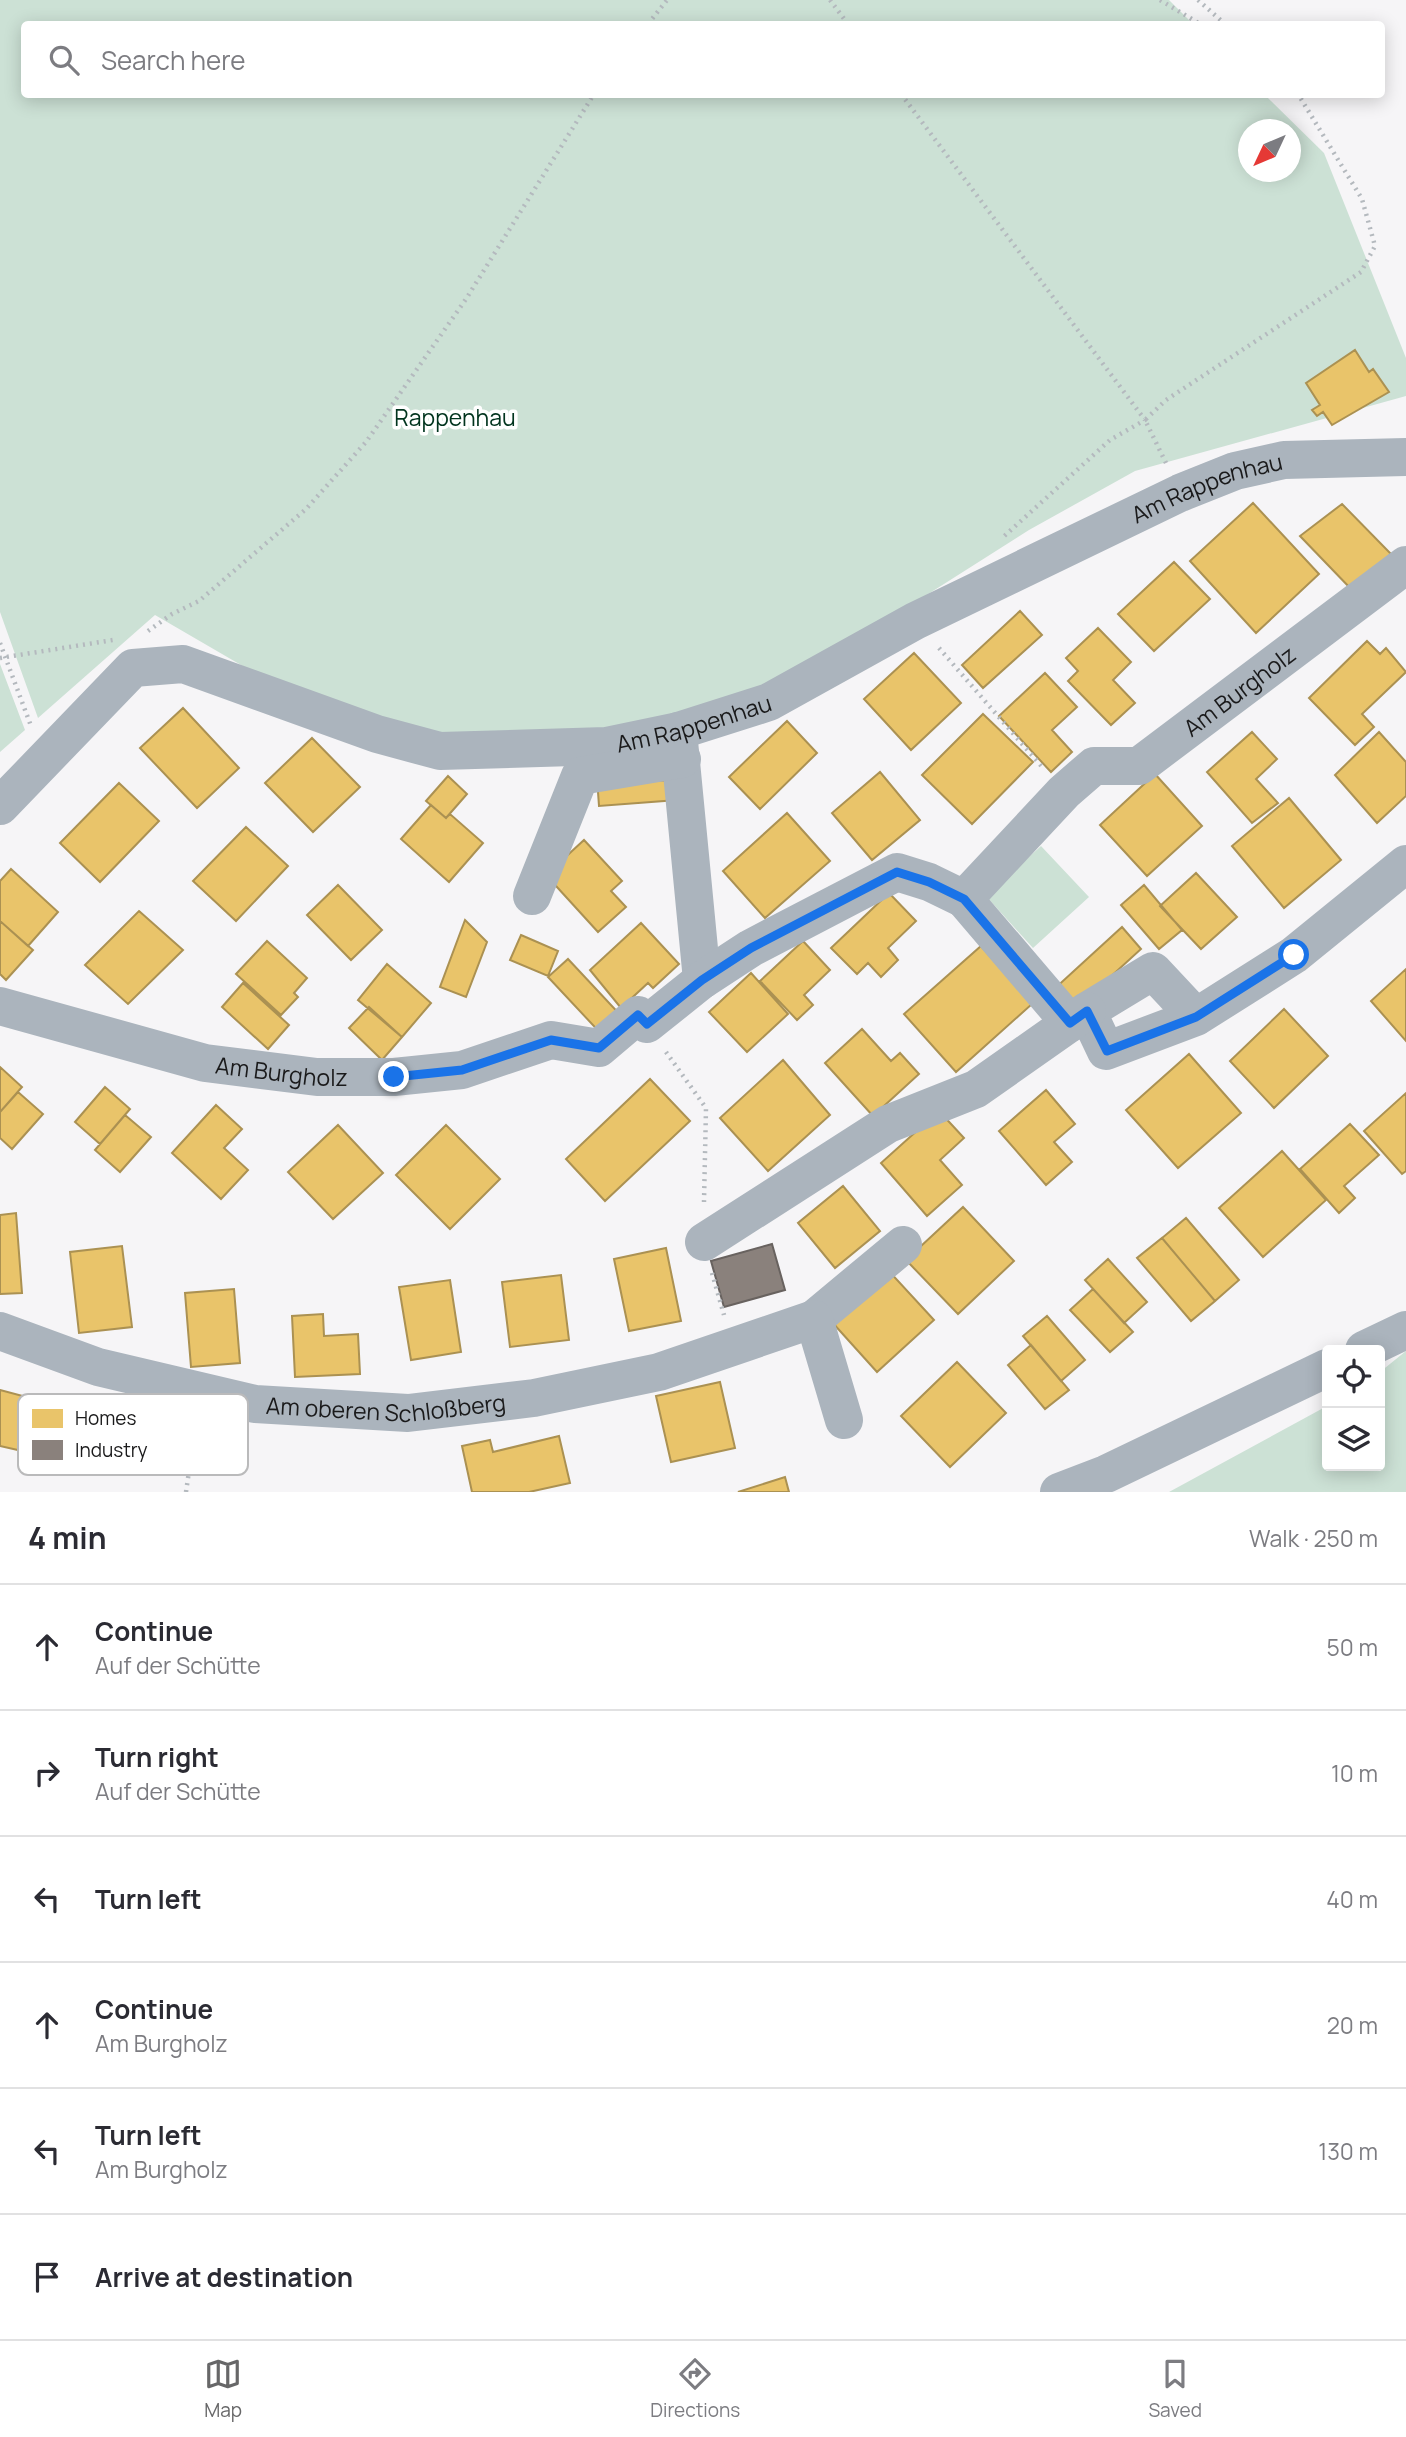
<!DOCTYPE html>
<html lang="en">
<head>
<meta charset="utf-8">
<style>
  :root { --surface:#fff; --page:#f2f2f3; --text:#2b2b33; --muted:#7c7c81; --line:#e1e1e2; --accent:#676768 }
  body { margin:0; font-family:Manrope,sans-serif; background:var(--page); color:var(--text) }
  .controls { position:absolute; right:21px; bottom:21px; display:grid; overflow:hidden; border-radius:7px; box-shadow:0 4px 18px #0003 }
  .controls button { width:63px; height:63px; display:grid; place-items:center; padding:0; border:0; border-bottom:2px solid var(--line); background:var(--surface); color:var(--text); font:35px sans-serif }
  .compass { position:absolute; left:1238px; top:119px; width:63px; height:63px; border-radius:50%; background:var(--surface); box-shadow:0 4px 18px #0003; rotate:226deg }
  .stop { position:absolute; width:21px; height:21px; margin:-16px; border:5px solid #1a73e8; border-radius:50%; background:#fff }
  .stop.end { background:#1a73e8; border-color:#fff; box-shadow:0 2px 7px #0008 }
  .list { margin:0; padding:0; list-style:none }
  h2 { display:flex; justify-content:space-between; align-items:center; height:91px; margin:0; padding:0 28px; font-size:30px }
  h2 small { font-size:23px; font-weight:400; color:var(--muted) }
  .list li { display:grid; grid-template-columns:46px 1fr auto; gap:21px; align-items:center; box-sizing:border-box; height:126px; padding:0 28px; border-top:2px solid var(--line) }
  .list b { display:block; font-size:26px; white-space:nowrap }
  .list p { margin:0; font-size:23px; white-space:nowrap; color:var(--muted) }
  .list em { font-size:23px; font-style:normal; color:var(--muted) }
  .icon { flex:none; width:38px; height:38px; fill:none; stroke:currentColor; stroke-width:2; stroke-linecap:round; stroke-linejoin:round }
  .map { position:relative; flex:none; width:1406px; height:1492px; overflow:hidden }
  .search { position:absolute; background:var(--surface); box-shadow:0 4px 18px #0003; left:21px; right:21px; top:21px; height:77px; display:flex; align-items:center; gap:18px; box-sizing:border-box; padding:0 24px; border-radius:7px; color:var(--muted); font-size:26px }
  .sheet { height:847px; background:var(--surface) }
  nav { display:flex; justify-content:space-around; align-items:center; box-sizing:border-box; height:98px; border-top:2px solid var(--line); background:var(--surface); font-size:19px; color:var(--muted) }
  nav a { display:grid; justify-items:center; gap:4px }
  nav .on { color:var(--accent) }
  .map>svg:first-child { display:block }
</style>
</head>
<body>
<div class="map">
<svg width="1406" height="1492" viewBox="0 0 1406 1492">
  <rect width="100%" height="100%" fill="#f6f5f7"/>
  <path fill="#cce1d5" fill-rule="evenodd" d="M0,0h1169l24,24h-1169v70l1241,1 59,58 82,205v38l-271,75 -106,59 -315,200 -341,12 -218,-127 -117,103 -38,-106zM1248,130h42v42h-42z
    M0,664l25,66 -25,22z
    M1041,846l48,51 -56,51 -47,-52z
    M1406,1351v141h-237l158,-86v60h53v-94z"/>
  <path fill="#e9c46a" stroke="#ab9152" stroke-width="2" d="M1355,350l14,22 4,-3 16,23 -57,33 -9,-13 -6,4 -5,-6 8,-5 -14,-22z
    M1253,503l66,71 -63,59 -66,-72z
    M1342,504l49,50 -38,37 -53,-55z
    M1174,562l36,37 -56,52 -36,-37z
    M1020,611l22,24 -59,53 -21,-23z
    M1098,628l33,34 -18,18 22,23 -24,22 -43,-44 10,-10 -12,-13z
    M1367,641l13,13 6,-6 20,24 -44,42 12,13 -19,18 -46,-47z
    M914,653l47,50 -50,47 -47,-51z
    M1045,673l32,34 -25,23 20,22 -21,20 -52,-56z
    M183,708l56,60 -42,40 -57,-60z
    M983,714l50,48 -61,62 -50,-49z
    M787,721l30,32 -57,56 -31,-32z
    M1252,732l25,27 -21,20 22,24 -26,20 -45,-51z
    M1379,732l27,30v34l-29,27 -42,-48z
    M312,738l48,49 -47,45 -48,-49z
    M880,772l40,48 -48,40 -40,-47z
    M1155,774l47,52 -55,50 -47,-51z
    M448,776l19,18 -21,24 -20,-17z
    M597,778l79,3 1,19 -78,6z
    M119,783l40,38 -59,61 -40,-39z
    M1289,798l52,62 -57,48 -52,-62z
    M431,805l15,13 4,-4 33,29 -34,39 -48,-43z
    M787,813l43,48 -65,57 -42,-47z
    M246,827l42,39 -52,55 -43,-40z
    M584,840l38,41 -11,10 15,16 -28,25 -52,-57z
    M11,869l47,43 -30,34 -28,-25v-40z
    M1196,873l41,44 -36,32 -41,-43z
    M338,885l44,45 -31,30 -44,-45z
    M1144,885l38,45 -23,19 -38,-44z
    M889,893l27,28 -28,27 10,12 -17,17 -13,-14 -11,11 -26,-26z
    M139,911l44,39 -55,54 -43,-39z
    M465,920l22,22 -21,55 -26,-10z
    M0,921l33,29 -27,30 -6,-6z
    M641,923l38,41 -26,24 -5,-5 -27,25 -31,-38z
    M1122,927l19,22 -69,63 -20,-21z
    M521,935l37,16 -10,25 -38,-16z
    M267,941l40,37 -13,15 4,4 -17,18 -45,-41z
    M803,941l27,29 -26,25 9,10 -16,15 -37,-39z
    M981,946l51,58 -76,68 -52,-58z
    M568,959l57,61 -19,19 -58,-62z
    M387,964l44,39 -29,34 -44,-37z
    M1406,969v72l-35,-40z
    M751,973l37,41 -41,38 -38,-40z
    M243,983l46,42 -21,24 -46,-42z
    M369,1007l33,30 -20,23 -33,-32z
    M1284,1009l44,47 -54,52 -44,-47z
    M862,1029l29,32 9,-8 19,21 -46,42 -48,-53z
    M1189,1054l52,59 -63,55 -52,-58z
    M783,1060l47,55 -62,56 -48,-53z
    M0,1067l22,20 -22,25z
    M650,1079l40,42 -85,80 -39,-42z
    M105,1087l25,22 -30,35 -25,-22z
    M1046,1090l29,34 -21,18 18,20 -26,23 -47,-54z
    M18,1092l25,22 -31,35 -12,-11v-26z
    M1406,1093v78l-4,3 -38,-43z
    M216,1105l26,24 -18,19 24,22 -27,29 -49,-46z
    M939,1111l25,27 -24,22 22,25 -35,31 -46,-53z
    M125,1115l26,22 -31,35 -25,-22z
    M1350,1124l29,31 -35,31 11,12 -16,15 -39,-44z
    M338,1125l45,48 -50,46 -45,-47z
    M446,1125l54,54 -50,50 -54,-54z
    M1282,1151l44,49 -63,57 -44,-49z
    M843,1186l37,45 -45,37 -37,-45z
    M963,1207l51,54 -56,53 -52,-54z
    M16,1213l6,80 -22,1v-79z
    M1186,1218l53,62 -24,21 -53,-63z
    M1162,1238l53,63 -24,20 -54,-63z
    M122,1246l10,81 -53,6 -9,-81z
    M666,1248l15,73 -52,10 -15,-72z
    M1108,1259l39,43 -23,21 -39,-43z
    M887,1269l47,51 -57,52 -46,-51z
    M561,1275l8,65 -59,7 -8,-65z
    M450,1280l11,72 -50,8 -12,-73z
    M234,1289l6,74 -49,4 -6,-74z
    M1093,1289l40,43 -23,20 -40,-42z
    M323,1314l1,22 34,-2 2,40 -65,3 -3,-61z
    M1047,1316l38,44 -24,21 -38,-45z
    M1031,1345l38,45 -24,19 -37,-44z
    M957,1362l49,51 -56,54 -49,-51z
    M720,1382l15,66 -64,14 -15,-66z
    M0,1390l45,12 -14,51 -31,-7z
    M559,1436l11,47 -41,9h-57l-10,-46 28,-6 3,12z
    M785,1477l4,15h-51z"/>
  <path fill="#8a817c" stroke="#68625f" stroke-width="2" d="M772,1244l13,46 -61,17 -13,-46z"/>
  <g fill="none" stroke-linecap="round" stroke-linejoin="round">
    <path stroke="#b4b9be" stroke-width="4.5" stroke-dasharray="2 5" stroke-linecap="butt" d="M830,0l18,24
      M1160,0l40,24
      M1198,0l27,24
      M648,24l19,-24
      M901,94l244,326 -35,20 -109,99
      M1166,463l-21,-43 21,-20 195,-128 14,-26 -13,-47 -64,-105
      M148,631l24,-17 27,-13 107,-92 60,-67 100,-143 128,-205
      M0,643l31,83
      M939,648l104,120
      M0,658l113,-18
      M666,1052l40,56 -2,94
      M712,1273l12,42
      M186,1492l10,-69"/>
    <g stroke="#abb4bd" stroke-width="38">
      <path d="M678,731l24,249"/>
      <path id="s1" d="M0,806l133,-138 50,-4 194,70 63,17 166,-5 72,-15 91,-29 146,-81 265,-128 55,-22 49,-11 122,-3"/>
      <path d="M532,896l48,-120 102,-17"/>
      <path d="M964,899l106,124"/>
      <path id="s2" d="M0,1006l205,57 112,14h77l68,-7 89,-30 48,8 39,-33 9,9 55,-44 49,-32 146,-76 32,10 35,17 100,-107 30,-26h45l267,-201"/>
      <path d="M1196,1017l-43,-46 -66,40 19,40 90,-34 98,-62 112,-91"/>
      <path d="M704,1242l184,-118 88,-35 111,-78"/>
      <path d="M814,1319l89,-74"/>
      <path id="s3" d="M0,1331l98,36 157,37 153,9 126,-15 125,-26 155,-53 30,101"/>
      <path d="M1364,1350l42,-20"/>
      <path d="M1059,1492l47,-18 221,-106"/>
    </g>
  </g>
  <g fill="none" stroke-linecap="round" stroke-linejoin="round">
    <path stroke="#1a73e8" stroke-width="9" d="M394,1077l68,-7 89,-30 48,8 39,-33 9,9 55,-44 49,-32 146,-76 32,10 35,17 106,124 17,-12 20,40 89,-34 98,-62"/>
  </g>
  <g text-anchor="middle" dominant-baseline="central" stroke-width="7" stroke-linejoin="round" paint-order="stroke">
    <g font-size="23" fill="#01341e" stroke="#fff">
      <text x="455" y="417">Rappenhau</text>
    </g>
    <g font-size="23" fill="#1a1a1b" stroke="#fff">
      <text stroke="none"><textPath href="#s1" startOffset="1337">Am Rappenhau</textPath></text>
      <text stroke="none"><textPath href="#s2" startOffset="1400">Am Burgholz</textPath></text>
      <text stroke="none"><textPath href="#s1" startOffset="770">Am Rappenhau</textPath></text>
      <text stroke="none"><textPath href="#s2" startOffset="290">Am Burgholz</textPath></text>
      <text stroke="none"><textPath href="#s3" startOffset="397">Am oberen Schloßberg</textPath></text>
    </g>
  </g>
  <rect x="18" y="1394" width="230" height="81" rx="10" fill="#fff" stroke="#bababb" stroke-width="2"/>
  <rect x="32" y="1409" width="31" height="19" fill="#e9c46a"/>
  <rect x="32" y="1440" width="31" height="20" fill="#8a817c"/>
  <g font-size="19" fill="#1a1a1b">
    <text x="75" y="1425">Homes</text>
    <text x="75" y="1457">Industry</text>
  </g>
</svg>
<div class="controls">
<button><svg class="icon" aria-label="locate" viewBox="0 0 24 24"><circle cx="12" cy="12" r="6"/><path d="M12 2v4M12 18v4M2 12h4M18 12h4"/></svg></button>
<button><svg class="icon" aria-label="layers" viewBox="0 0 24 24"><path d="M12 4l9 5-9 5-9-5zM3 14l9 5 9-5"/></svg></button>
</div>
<svg class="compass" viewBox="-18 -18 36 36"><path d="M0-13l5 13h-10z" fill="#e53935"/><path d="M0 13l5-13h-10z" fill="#7c7c81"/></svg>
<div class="stop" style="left:1294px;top:955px"></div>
<div class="stop end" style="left:394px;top:1077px"></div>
<div class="search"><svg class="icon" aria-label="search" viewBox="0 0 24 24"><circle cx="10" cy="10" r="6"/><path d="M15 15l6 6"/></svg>Search here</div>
</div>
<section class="sheet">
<h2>4 min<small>Walk · 250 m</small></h2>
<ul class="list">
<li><svg class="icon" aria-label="ahead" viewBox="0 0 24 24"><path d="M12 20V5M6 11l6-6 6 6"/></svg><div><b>Continue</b><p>Auf der Schütte</p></div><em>50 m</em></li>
<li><svg class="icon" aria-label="right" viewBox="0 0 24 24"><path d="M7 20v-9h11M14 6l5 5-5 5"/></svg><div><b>Turn right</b><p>Auf der Schütte</p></div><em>10 m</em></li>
<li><svg class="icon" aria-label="left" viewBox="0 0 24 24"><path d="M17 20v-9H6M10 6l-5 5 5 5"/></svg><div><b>Turn left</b></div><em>40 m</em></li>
<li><svg class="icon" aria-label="ahead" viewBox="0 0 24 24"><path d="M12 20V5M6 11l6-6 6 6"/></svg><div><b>Continue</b><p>Am Burgholz</p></div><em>20 m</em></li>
<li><svg class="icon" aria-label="left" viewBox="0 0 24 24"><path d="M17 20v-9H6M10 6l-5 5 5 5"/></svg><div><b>Turn left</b><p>Am Burgholz</p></div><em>130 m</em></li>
<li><svg class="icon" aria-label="arrive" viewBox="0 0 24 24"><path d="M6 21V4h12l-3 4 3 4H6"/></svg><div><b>Arrive at destination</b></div></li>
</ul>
</section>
<nav>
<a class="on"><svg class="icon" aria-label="map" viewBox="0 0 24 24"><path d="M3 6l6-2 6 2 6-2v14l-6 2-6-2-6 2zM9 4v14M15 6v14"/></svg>Map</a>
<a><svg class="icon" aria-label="directions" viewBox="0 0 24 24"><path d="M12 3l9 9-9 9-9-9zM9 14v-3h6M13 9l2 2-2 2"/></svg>Directions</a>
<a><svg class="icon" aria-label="saved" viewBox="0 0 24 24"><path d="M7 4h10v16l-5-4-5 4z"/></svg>Saved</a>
</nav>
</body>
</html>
